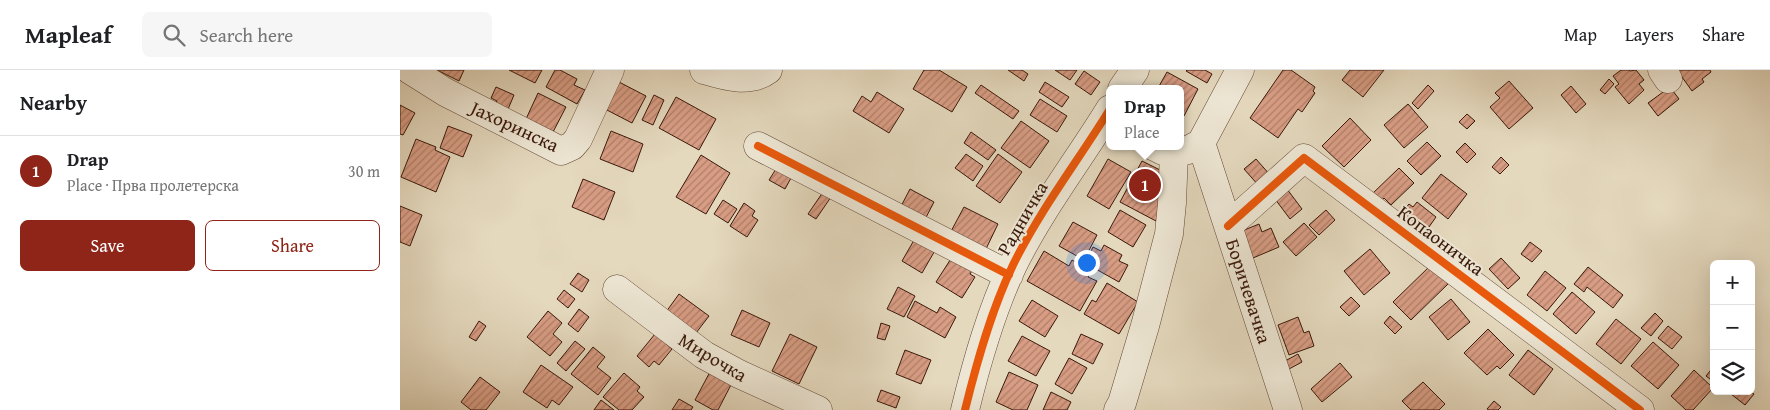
<!DOCTYPE html>
<html lang="en">
<head>
<meta charset="utf-8">
<style>
  :root { --surface:#fff; --page:#f6f6f6; --text:#202124; --muted:#757577; --line:#e0e0e0; --accent:#8f2418 }
  body { margin:0; font-family:"Gentium Book Plus",serif; background:var(--page); color:var(--text) }
  .controls { position:absolute; right:15px; bottom:15px; display:grid; overflow:hidden; border-radius:8px; box-shadow:0 5px 20px #0002 }
  .controls button { width:45px; height:45px; display:grid; place-items:center; padding:0; border:0; border-bottom:1px solid var(--line); background:var(--surface); color:var(--text); font:25px sans-serif }
  .you { position:absolute; left:686px; top:192px; width:18px; height:18px; margin:-12px; border:4px solid #fff; border-radius:50%; background:#1a73e8; box-shadow:0 0 0 8px #1a73e833 }
  .badge { display:grid; place-items:center; width:32px; height:32px; border-radius:50%; background:var(--accent); color:#fff; font-size:16px; font-weight:700 }
  .pin { position:absolute; translate:-50% -50%; border:2px solid #fff; box-shadow:0 1px 5px #0006 }
  .popup { position:absolute; left:706px; top:15px; width:78px; height:65px; box-sizing:border-box; display:grid; place-content:center; border-radius:8px; background:var(--surface); filter:drop-shadow(0 1px 4px #0005); font-size:16px; white-space:nowrap; color:var(--muted) }
  .popup b { font-size:19px; color:var(--text) }
  .popup::after { content:''; position:absolute; left:50%; top:100%; margin-left:-10px; border:10px solid transparent; border-top-color:var(--surface) }
  .list { margin:0; padding:0; list-style:none }
  h2 { display:flex; justify-content:space-between; align-items:center; height:65px; margin:0; padding:0 20px; font-size:21px }
  h2 small { font-size:16px; font-weight:400; color:var(--muted) }
  .list li { display:grid; grid-template-columns:32px 1fr auto; gap:15px; align-items:center; box-sizing:border-box; height:70px; padding:0 20px; border-top:1px solid var(--line) }
  .list b { display:block; font-size:19px; white-space:nowrap }
  .list p { margin:0; font-size:16px; white-space:nowrap; color:var(--muted) }
  .list em { font-size:16px; font-style:normal; color:var(--muted) }
  .actions { display:flex; gap:10px; padding:15px 20px }
  .actions a { flex:1; padding:11px 0; border:1px solid var(--accent); border-radius:8px; text-align:center; font-size:18px; color:var(--accent) }
  .actions .main { background:var(--accent); color:#fff }
  .icon { flex:none; width:28px; height:28px; fill:none; stroke:currentColor; stroke-width:2; stroke-linecap:round; stroke-linejoin:round }
  .map { position:relative; flex:none; width:1370px; height:340px; overflow:hidden }
  header { display:flex; align-items:center; gap:30px; box-sizing:border-box; height:70px; padding:0 25px; background:var(--surface); border-bottom:1px solid var(--line) }
  header strong { font-size:24px }
  nav { display:flex; gap:28px; margin-inline-start:auto; font-size:18px }
  .search { width:350px; height:45px; background:var(--page); display:flex; align-items:center; gap:12px; box-sizing:border-box; padding:0 18px; border-radius:8px; color:var(--muted); font-size:19px }
  main { display:flex }
  aside { flex:1; background:var(--surface) }
  .map>svg:first-child { display:block }
</style>
</head>
<body>
<header>
<strong>Mapleaf</strong>
<div class="search"><svg class="icon" aria-label="search" viewBox="0 0 24 24"><circle cx="10" cy="10" r="6"/><path d="M15 15l6 6"/></svg>Search here</div>
<nav><a>Map</a><a>Layers</a><a>Share</a></nav>
</header>
<main>
<aside>
<h2>Nearby<small></small></h2>
<ul class="list">
<li><span class="badge">1</span><div><b>Drap</b><p>Place · Прва пролетерска</p></div><em>30 m</em></li>
</ul>
<div class="actions"><a class="main">Save</a><a>Share</a></div>
</aside>
<div class="map">
<svg width="1370" height="340" viewBox="0 0 1370 340">
  <defs>
    <pattern id="building-hatch" width="6" height="6" patternUnits="userSpaceOnUse" patternTransform="scale(1.25)"><rect width="6" height="6" fill="#d89d84"/><path d="M-1 1l2-2M0 6l6-6M5 7l2-2" fill="none" stroke="#b07f6a"/></pattern>
  </defs>
  <rect width="100%" height="100%" fill="#e4d8bd"/>
  <filter id="stains"><feTurbulence type="fractalNoise" baseFrequency=".004" numOctaves="4"/><feColorMatrix values="0 0 0 0 .2 0 0 0 0 .09 0 0 0 0 .02 0 0 0 .5 -.17"/></filter>
  <radialGradient id="worn" r=".72"><stop offset=".6" stop-color="#630" stop-opacity="0"/><stop offset="1" stop-color="#630" stop-opacity=".3"/></radialGradient>
  <path fill="url(#building-hatch)" stroke="#3a180a" d="M37,0h27l-5,11z
    M109,0h33l-7,13z
    M155,0h5l17,9 -3,6 11,5 -8,14 -31,-17z
    M524,0h15l28,17 -15,25 -39,-23z
    M608,0h14l6,4 -4,7z
    M655,0h22l-7,10z
    M787,0h18l7,4 -5,9 -21,-12z
    M883,0h8l24,17 -2,4 2,2 -13,19 -4,-3 -20,29 -28,-20z
    M950,0h34l-21,27 -21,-17z
    M1221,0h8l1,1 6,-1 8,10 -5,4 5,6 -15,14 -14,-17 4,-3 -6,-8z
    M1277,0h33l1,2 -9,7 2,3 -12,9z
    M684,1l16,11 -9,13 -16,-11z
    M767,2l31,17 -14,27 -4,-2v-25h-26l1,-3 3,2z
    M1209,9l5,5 -9,10 -5,-4z
    M1109,11l24,27 -24,21 -19,-22 10,-9 -5,-5z
    M219,12l27,14 -14,27 -27,-14z
    M645,12l24,15 -7,10 -23,-15z
    M581,15l38,26 -6,8 -38,-26z
    M1028,15l6,6 -16,18 -6,-6z
    M1171,16l15,18 -10,9 -15,-18z
    M96,17l18,8 -8,19 -13,-6 4,-7 -6,-3z
    M1270,17l9,12 -21,17 -10,-13z
    M477,22l27,17 -15,24 -36,-22 9,-15 9,6z
    M138,23l28,14 -13,25 -27,-13z
    M254,25l10,5 -11,25 -11,-5z
    M276,27l40,22 -17,31 -40,-22z
    M640,29l27,17 -10,16 -27,-17z
    M1008,34l20,23 -24,21 -20,-23z
    M0,35l15,8 -12,22 -3,-1z
    M1067,44l8,7 -8,8 -8,-7z
    M950,48l21,22 -27,27 -22,-21z
    M621,51l28,20 -19,27 -29,-20z
    M48,56l24,9 -9,22 -23,-9z
    M211,61l32,13 -10,28 -33,-13z
    M571,62l25,18 -8,10 -24,-17z
    M16,69l20,8 -1,3 15,7 -14,35 -35,-15z
    M1027,72l14,14 -20,19 -14,-14z
    M1065,73l11,11 -9,9 -11,-11z
    M566,84l17,12 -10,15 -18,-13z
    M598,84l24,18 -22,31 -24,-17z
    M301,85l29,18 -24,41 -30,-17z
    M1101,87l8,8 -9,9 -8,-7z
    M708,89l23,13 -22,37 -22,-13z
    M856,89l15,17 -12,10 -15,-17z
    M742,91l18,9 1,30 -5,21 -36,-19z
    M999,98l15,15 -23,22 -7,-7 -5,5 -8,-8z
    M376,99l15,9 -6,11 -16,-9z
    M1041,104l26,20 -19,25 -26,-21z
    M183,109l32,13 -11,28 -32,-13z
    M510,119l24,13 -13,25 -24,-13z
    M887,119l15,20 -12,10 -15,-20z
    M423,122l8,5 -15,22 -8,-5z
    M323,130l14,9 -9,14 -14,-9z
    M1017,132l19,15 -12,17 -24,-19 9,-11 4,3z
    M344,133l11,8 -3,5 6,4 -11,17 -17,-11z
    M0,136l22,9 -12,31 -10,-4z
    M564,137l34,17 -14,29 -35,-18z
    M720,140l26,15 -13,22 -25,-15z
    M926,140l9,10 -16,15 -10,-10z
    M673,152l24,13 -13,25 -25,-14z
    M904,153l13,14 -21,19 -13,-14z
    M859,154l3,8 9,-4 8,19 -26,11 -11,-27z
    M517,165l20,12 -15,26 -20,-12z
    M1130,172l12,9 -10,11 -11,-8z
    M704,175l18,10 -3,6 9,4 -9,17 -34,-19 8,-16 8,4z
    M970,179l20,24 -26,22 -20,-24z
    M644,181l25,15 3,-6 19,11 -3,6 9,4 -17,30 -53,-30z
    M554,184l21,12 -5,8 5,3 -13,21 -26,-16z
    M1101,188l19,20 -12,11 -19,-20z
    M1031,195l18,18 -38,37 -18,-18z
    M1188,197l35,28 -10,13 -26,-21 -3,5 -10,-8z
    M1145,201l21,17 -19,23 -20,-16z
    M178,203l11,7 -7,12 -12,-8z
    M707,213l31,19 -19,32 -35,-20 8,-14 4,2z
    M498,217l17,9 -11,21 -17,-8z
    M164,220l11,9 -7,9 -11,-9z
    M1172,222l23,20 -19,22 -23,-20z
    M279,224l30,22 -13,17 -30,-21z
    M951,227l9,9 -11,10 -9,-9z
    M1051,229l19,23 -22,18 -19,-23z
    M632,230l26,16 -13,21 -26,-16z
    M515,231l22,12 3,-6 16,10 -11,21 -38,-21z
    M179,239l10,8 -11,15 -10,-8z
    M342,240l28,13 -11,24 -28,-12z
    M148,241l14,12 -9,11 9,8 -12,14 -23,-19z
    M1255,243l8,8 -12,15 -10,-8z
    M990,246l12,11 -7,7 -11,-11z
    M898,247l6,16 5,-2 5,15 -25,9 -11,-30z
    M1216,249l25,20 -20,25 -25,-20z
    M79,251l7,5 -10,15 -7,-4z
    M481,253l9,3 -5,14 -8,-2z
    M1268,256l14,11 -10,12 -14,-11z
    M1088,259l26,26 -14,14 -3,-3 -10,9 -23,-22z
    M255,264l17,15 -13,16 -5,-4 -5,6 -12,-11z
    M390,264l27,13 -18,37 -27,-13z
    M681,264l22,10 -10,20 -21,-10z
    M622,266l28,15 -14,25 -28,-15z
    M175,271l10,8 -19,22 -9,-8z
    M1253,272l26,23 -21,24 -27,-23z
    M193,277l12,10 -8,10 14,11 -13,17 -27,-21z
    M505,280l26,10 -10,24 -25,-10z
    M1128,280l25,19 -19,26 -25,-20z
    M898,284l4,8 -13,7 -4,-8z
    M669,288l18,10 -15,26 -17,-10z
    M940,293l12,14 -30,25 -11,-13z
    M141,295l32,22 -14,18 -7,-5 -5,8 -24,-16z
    M1314,296v16l-8,-6z
    M311,300l22,11 -15,29h-5l-18,-10z
    M1294,300l19,18 -20,22h-7l-15,-14z
    M609,302l29,13 -11,25h-14l-17,-8z
    M224,303l16,14 -3,4 7,6 -12,13h-13l-16,-13z
    M80,307l20,15 -14,18h-15l-10,-8z
    M1023,312l22,22 -6,6h-28l-9,-9z
    M481,320l19,7 -4,11 -19,-7z
    M1333,321h17l4,3 -9,11 -14,-11z
    M651,322l20,10 -4,8h-24z
    M279,329l14,8 -2,3h-19z
    M201,330l13,10h-20z
    M1094,331l7,6 -3,3h-9l-2,-1z"/>
  <g fill="none" stroke-linecap="round" stroke-linejoin="round">
    <defs>
      <path id="minor" d="M10,0l35,22 116,59 11,-5 6,-7 32,-69
        M304,0c20,6 45,14 64,0
        M1262,0l6,9
        M722,19l13,-19
        M801,73l87,267
        M358,76l251,129
        M753,76l10,5 11,2 14,-3 13,-7 39,-73
        M828,156l76,-68 336,252
        M217,219l87,66 35,19 79,36
        M565,340c12,-49 26,-99 48,-145 27,-55 65,-104 97,-156
        M718,340l4,-7 23,-77 24,-92 3,-31 2,-50"/>
    </defs>
    <use href="#minor" stroke="#644837" stroke-width="29"/>
    <use href="#minor" stroke="#ede6d4" stroke-width="28"/>
    <defs>
      <path id="cycleway" d="M358,76l251,129
        M828,156l76,-68 336,252
        M565,340c12,-49 26,-99 48,-145 27,-55 65,-104 97,-156"/>
    </defs>
    <use href="#cycleway" stroke="#ede6d4" stroke-width="11"/>
    <use href="#cycleway" stroke="#e8590c" stroke-width="8"/>
  </g>
  <g text-anchor="middle" dominant-baseline="central" stroke-width="4" stroke-linejoin="round" paint-order="stroke">
    <g font-size="19" fill="#3a180a" stroke="#ede6d4">
      <text transform="translate(115 56) rotate(25)">Јахоринска</text>
      <text transform="translate(622 148) rotate(-60)">Радничка</text>
      <text transform="translate(1041 170) rotate(37)">Копаоничка</text>
      <text transform="translate(849 221) rotate(72)">Боричевачка</text>
      <text transform="translate(313 287) rotate(31)">Мирочка</text>
    </g>
  </g>
  <rect width="100%" height="100%" filter="url(#stains)"/>
  <rect width="100%" height="100%" fill="url(#worn)"/>
</svg>
<div class="controls">
<button>+</button>
<button>−</button>
<button><svg class="icon" aria-label="layers" viewBox="0 0 24 24"><path d="M12 4l9 5-9 5-9-5zM3 14l9 5 9-5"/></svg></button>
</div>
<div class="you"></div>
<div class="pin badge" style="left:745px;top:115px">1</div>
<div class="popup"><b>Drap</b>Place</div>
</div>
</main>
</body>
</html>
